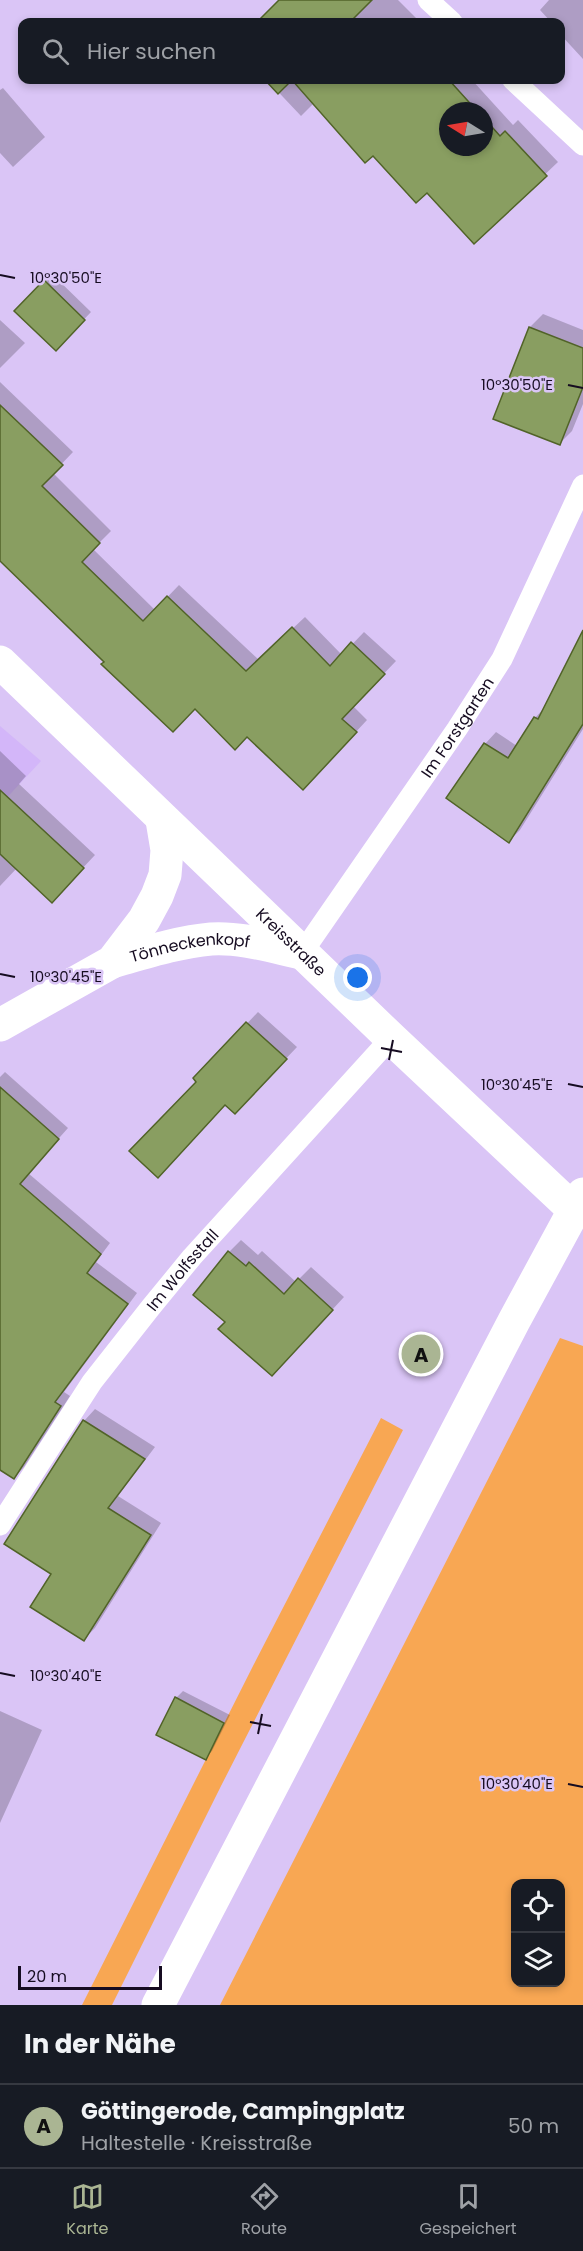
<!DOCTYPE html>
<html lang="de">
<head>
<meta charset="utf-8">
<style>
  :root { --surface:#171b24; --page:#20242c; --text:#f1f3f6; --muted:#9ea1a6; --line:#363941; --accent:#aab593 }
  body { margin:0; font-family:Poppins,sans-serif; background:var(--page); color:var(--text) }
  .controls { position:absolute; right:18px; bottom:18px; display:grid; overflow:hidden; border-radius:12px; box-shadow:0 3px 9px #0003 }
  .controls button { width:54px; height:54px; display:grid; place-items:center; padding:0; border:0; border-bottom:2px solid var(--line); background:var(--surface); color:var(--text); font:30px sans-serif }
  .compass { position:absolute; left:439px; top:102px; width:54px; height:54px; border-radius:50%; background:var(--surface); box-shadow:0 3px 9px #0003; rotate:281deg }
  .scale { position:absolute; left:18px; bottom:15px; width:144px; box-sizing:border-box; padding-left:6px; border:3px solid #160c21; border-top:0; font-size:16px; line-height:21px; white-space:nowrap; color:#160c21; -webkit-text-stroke:4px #dac5f6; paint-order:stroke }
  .you { position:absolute; left:358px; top:978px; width:21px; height:21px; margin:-15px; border:4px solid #fff; border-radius:50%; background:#1a73e8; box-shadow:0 0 0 9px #1a73e833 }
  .badge { display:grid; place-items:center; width:39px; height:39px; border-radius:50%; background:var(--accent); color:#111; font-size:20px; font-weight:700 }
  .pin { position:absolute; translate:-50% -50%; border:3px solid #fff; box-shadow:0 2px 6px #0006 }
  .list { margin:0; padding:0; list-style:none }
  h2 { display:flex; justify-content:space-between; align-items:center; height:78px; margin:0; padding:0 24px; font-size:26px }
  h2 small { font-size:20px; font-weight:400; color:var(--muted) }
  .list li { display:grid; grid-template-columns:39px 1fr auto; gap:18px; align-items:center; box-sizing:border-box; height:84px; padding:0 24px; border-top:2px solid var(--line) }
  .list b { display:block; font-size:22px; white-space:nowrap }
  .list p { margin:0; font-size:20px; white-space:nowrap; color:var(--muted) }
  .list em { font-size:20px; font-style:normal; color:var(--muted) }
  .icon { flex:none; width:33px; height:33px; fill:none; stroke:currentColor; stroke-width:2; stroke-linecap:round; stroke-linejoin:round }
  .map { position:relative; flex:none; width:583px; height:2005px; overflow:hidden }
  .search { position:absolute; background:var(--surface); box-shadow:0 3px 9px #0003; left:18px; right:18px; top:18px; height:66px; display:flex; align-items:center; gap:15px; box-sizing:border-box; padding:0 21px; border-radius:12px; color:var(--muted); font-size:22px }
  .sheet { height:162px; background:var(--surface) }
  nav { display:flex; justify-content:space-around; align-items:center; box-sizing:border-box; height:84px; border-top:2px solid var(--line); background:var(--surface); font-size:16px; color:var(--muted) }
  nav a { display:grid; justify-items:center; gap:3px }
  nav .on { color:var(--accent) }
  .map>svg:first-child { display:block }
</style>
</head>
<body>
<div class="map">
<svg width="583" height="2005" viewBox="0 0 583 2005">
  <rect width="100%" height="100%" fill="#dac5f6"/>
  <path fill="#d3b6f9" d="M0,726l41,35 -41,44z"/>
  <path fill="#f8a753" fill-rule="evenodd" d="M560,1338l23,8v659h-363zM516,1884h44v98h-44z
    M381,1418l22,12 -182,356 -109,219h-30l172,-341z"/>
  <path fill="#0003" fill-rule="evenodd" d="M282,0h116l22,22h-161z
    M549,0h34v59l-23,-25v-12h-9l-11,-12z
    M267,80h205l41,45 5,-5 40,42 -84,80 -47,-52 -54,-36 -59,-51 -13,13zM448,111h36v36h-36z
    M3,88l42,49 -32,30 -13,-14v-63z
    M52,274l39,38 -35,37 -40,-38z
    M543,314l40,16v74l-11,27 -13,13 -64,-26 35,-91z
    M0,320l25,23 -25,25z
    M0,382l73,70 -20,21 58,58 -18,18 62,61 24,-25 80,75 46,-43 37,38 22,-23 32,29 -43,45 14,14 -52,56 -68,-40 -141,-74 -106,-103z
    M583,633v96l-63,101 -11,11 -24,-97 11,-12 21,14 18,-28 11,-12z
    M0,751l26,25 -7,8 76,71 -31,33 -47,-20 -17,18z
    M258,1012l39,35 -51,54 -20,3 -31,-26z
    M5,1072l63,56 -40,45 82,70 -14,19 41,31 -73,99 6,4 -46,71 -10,11 -14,-10v-391z
    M241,1240l17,15 4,-4 34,31 15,-15 33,30 -60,65 -57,-41 2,-69z
    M95,1409l60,38 -37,49 43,27 -66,105 -11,11 -30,-65 30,-153z
    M183,1691l47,24 -18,36 -7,7 -29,-60z
    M0,1711l42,19 -42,93z"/>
  <path fill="#899e61" stroke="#516328" stroke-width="1.5" d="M279,0h93l-22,22h-93z
    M265,80h184l28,31h-29v36h36v-29l16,18 5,-5 42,45 -73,68 -47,-51 -11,10 -43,-47 -8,7 -73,-83 -14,14z
    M44,280l41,40 -29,31 -42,-40z
    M529,327l54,21v39l-23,58 -67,-26z
    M0,405l63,60 -21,21 58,57 -18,19 61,59 24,-25 79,75 46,-44 38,39 21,-24 34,32 -43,45 15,13 -54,58 -56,-53 -12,13 -40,-41 -22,23 -72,-68 3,-2 -104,-101z
    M583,630v94l-74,119 -63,-45 38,-55 24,15 26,-41 4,2z
    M0,790l84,78 -32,35 -52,-49z
    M246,1022l41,37 -52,55 -10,-9 -67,73 -29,-27 67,-69 -3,-4z
    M0,1087l59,52 -39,45 81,70 -14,19 41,31 -73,98 6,4 -47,73 -14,-9z
    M228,1251l18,15 3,-4 35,32 14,-16 35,32 -61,66 -54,-47 7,-7 -32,-27z
    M83,1420l62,39 -37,49 43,27 -67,106 -54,-34 21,-33 -47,-30z
    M175,1697l49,26 -18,37 -50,-25z"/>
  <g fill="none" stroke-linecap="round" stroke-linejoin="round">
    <g stroke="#fff" stroke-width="21">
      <path d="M428,0l24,22"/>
      <path d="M513,80l70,65"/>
      <path id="s1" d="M302,953l155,-224 45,-70 81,-174"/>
      <path id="s2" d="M0,1525l92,-143 59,-75 41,-50 199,-219"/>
    </g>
    <g stroke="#fff" stroke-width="33">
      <path id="s3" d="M112,962c32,-9 66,-20 99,-23 30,-2 62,8 91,14"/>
      <path d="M0,1025l112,-63 32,-42 13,-24 8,-21 2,-25 -5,-30"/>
    </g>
    <g stroke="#fff" stroke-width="33">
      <path id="s4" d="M0,662l391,376 184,173"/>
      <path d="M158,2005l356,-684 69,-127"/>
    </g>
  </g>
  <path fill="none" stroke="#160c21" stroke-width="2" d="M0,275l15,3M568,385l15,3M0,974l15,3M381,1048l21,4M389,1060l4,-20M568,1084l15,3M0,1673l15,3M250,1722l21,4M258,1734l4,-20M568,1784l15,3"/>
  <g text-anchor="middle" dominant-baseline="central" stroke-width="5" stroke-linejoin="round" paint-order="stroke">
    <g font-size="16" fill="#160c21" stroke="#dac5f6">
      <text stroke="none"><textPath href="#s1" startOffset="274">Im Forstgarten</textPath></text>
      <text stroke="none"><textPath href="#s4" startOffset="404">Kreisstraße</textPath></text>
      <text stroke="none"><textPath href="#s3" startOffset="80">Tönneckenkopf</textPath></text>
      <text stroke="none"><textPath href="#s2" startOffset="314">Im Wolfsstall</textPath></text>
    </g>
  </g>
  <g font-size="15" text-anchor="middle" fill="#160c21" stroke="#dac5f6" stroke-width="5" stroke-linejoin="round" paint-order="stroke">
    <text x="66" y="283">10°30'50"E</text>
    <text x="517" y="390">10°30'50"E</text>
    <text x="66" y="982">10°30'45"E</text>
    <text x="517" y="1090">10°30'45"E</text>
    <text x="66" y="1681">10°30'40"E</text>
    <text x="517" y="1789">10°30'40"E</text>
  </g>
</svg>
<div class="controls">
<button><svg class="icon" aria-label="locate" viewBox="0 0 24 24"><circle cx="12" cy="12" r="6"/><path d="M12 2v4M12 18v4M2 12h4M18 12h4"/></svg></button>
<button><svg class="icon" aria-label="layers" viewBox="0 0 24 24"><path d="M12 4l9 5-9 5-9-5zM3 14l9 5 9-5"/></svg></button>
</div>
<svg class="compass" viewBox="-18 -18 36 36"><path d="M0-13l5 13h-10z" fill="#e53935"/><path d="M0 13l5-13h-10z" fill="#9ea1a6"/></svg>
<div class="scale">20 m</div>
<div class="you"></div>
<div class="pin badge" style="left:421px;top:1354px">A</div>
<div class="search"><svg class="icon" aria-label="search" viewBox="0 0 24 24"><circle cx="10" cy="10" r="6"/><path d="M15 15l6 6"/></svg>Hier suchen</div>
</div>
<section class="sheet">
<h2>In der Nähe<small></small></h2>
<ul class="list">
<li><span class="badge">A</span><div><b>Göttingerode, Campingplatz</b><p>Haltestelle · Kreisstraße</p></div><em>50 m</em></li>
</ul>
</section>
<nav>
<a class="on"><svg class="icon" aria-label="map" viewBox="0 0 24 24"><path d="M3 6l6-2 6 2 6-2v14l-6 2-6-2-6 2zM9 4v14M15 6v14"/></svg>Karte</a>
<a><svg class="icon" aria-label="directions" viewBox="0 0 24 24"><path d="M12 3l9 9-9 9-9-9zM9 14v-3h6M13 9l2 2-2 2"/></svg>Route</a>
<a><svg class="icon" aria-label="saved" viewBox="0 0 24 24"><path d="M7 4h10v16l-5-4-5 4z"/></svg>Gespeichert</a>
</nav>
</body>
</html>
